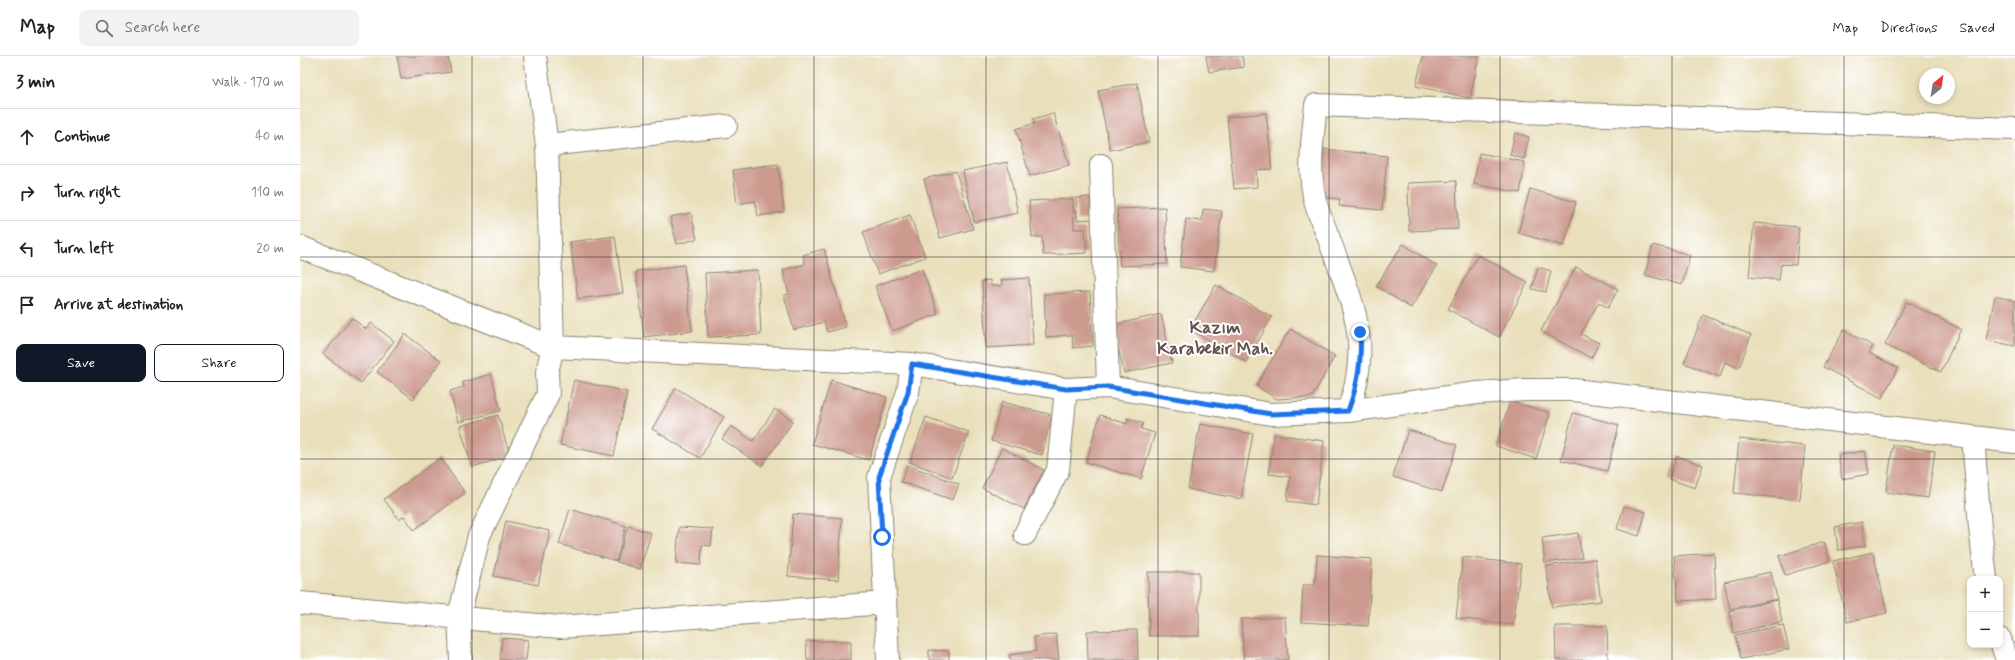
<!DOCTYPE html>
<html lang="en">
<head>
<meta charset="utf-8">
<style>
  :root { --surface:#fff; --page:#f2f2f2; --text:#222; --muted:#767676; --line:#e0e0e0; --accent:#111827 }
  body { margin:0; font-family:Mynerve,sans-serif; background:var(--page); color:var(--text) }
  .controls { position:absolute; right:12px; bottom:12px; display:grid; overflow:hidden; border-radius:8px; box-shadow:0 2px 6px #0003 }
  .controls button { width:36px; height:36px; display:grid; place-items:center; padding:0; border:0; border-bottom:1px solid var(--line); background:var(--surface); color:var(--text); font:20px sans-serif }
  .compass { position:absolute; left:1619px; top:12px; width:36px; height:36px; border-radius:50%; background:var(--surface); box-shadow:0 2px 6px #0003; rotate:30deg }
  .stop { position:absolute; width:12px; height:12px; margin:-9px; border:3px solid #1a73e8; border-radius:50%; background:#fff }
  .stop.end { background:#1a73e8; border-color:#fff; box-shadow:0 1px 4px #0008 }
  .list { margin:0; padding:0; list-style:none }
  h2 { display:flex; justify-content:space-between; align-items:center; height:52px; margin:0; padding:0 16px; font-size:17px }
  h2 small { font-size:13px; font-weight:400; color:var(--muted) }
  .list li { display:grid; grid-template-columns:26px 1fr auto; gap:12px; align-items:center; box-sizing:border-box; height:56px; padding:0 16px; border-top:1px solid var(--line) }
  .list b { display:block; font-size:15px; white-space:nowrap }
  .list em { font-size:13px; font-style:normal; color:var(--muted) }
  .actions { display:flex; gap:8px; padding:12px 16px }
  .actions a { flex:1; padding:9px 0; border:1px solid var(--accent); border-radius:8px; text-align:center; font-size:14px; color:var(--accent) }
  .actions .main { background:var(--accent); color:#fff }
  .icon { flex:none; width:22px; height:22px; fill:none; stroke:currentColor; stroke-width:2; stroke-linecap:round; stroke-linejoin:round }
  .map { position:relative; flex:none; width:1715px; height:604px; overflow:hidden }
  header { display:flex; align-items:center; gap:24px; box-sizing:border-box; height:56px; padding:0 20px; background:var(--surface); border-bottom:1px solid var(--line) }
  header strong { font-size:19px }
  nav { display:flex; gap:22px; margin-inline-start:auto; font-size:14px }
  .search { width:280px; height:36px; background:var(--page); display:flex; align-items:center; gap:10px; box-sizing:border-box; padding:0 14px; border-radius:8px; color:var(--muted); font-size:15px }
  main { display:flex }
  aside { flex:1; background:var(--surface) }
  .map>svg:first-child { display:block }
</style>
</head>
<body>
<header>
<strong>Map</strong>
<div class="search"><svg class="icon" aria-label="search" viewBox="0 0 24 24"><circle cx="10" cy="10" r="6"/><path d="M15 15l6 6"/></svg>Search here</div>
<nav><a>Map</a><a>Directions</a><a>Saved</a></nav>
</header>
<main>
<aside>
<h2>3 min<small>Walk · 170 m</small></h2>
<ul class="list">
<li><svg class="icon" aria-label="ahead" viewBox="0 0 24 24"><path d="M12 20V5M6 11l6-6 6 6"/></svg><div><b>Continue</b></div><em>40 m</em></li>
<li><svg class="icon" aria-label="right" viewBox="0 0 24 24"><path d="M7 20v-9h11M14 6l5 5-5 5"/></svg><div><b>Turn right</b></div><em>110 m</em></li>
<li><svg class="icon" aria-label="left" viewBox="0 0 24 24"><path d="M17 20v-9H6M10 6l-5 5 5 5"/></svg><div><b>Turn left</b></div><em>20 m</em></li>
<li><svg class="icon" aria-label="arrive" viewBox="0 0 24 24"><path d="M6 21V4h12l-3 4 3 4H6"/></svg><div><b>Arrive at destination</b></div></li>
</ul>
<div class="actions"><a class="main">Save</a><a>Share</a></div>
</aside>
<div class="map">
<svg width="1715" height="604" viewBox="0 0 1715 604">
  <rect width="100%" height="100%" fill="#fff"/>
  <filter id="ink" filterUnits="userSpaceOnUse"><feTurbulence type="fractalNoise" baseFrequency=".025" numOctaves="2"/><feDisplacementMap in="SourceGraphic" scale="8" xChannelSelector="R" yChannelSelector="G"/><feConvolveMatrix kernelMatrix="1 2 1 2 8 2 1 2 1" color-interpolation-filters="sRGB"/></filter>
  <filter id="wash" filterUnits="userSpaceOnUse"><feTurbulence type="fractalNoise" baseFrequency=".012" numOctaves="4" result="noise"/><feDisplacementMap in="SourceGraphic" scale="16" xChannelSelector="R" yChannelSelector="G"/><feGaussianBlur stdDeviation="0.9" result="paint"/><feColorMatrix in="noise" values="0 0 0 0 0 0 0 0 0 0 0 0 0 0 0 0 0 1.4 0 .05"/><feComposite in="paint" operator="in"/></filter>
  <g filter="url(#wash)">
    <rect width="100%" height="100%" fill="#e9dfba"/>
    <g id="blocks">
      <path fill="#cc9a8e" d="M97,0h51l3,16 -50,7z
        M906,0h36l2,11 -35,5z
        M1123,0h56l-9,42 -54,-12z
        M837,27l12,59 -39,8 -12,-60z
        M753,57l16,52 -39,11 -14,-47 19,-6 -2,-4z
        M966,57l6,56 -16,1 1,17 -23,2 -7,-72z
        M1215,77l14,4 -5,22 -14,-4z
        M1024,93l63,7 -5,54 -43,-4 1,-7 -21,-2z
        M1179,97l46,9 -5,31 -46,-9z
        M707,106l11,51 -44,9 -11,-51z
        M478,108l6,48 -26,4 -3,-15 -18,3 -4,-34z
        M656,115l17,58 -33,9 -16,-59z
        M1156,125l2,48 -49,2 -1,-48z
        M1230,133l46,13 -12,44 -46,-13z
        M790,141l2,22 -15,1 -1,-22z
        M773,143l1,30h11l2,24 -44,2 -1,-18h-10l-3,-36z
        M865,151l2,57 -47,2 -3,-57z
        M903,153l19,2 -8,60 -34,-4 6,-48 16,2z
        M391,157l6,26 -20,5 -7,-27z
        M610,159l15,42 -47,17 -15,-42z
        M1454,167l45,4 -3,38 -15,-1 -2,16 -30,-3z
        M315,180l8,57 -45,6 -8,-57z
        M1103,188l34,22 -26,42 -35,-22z
        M1353,189l37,10 -8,30 -37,-10z
        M524,193l22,78 -19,5 -3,-10 -30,8 -10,-35 5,-1 -6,-24 22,-6 -2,-9z
        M1178,199l50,27 -29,55 -51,-28z
        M384,209l8,66 -48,6 -8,-66z
        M1238,211l13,4 -5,21 -14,-3z
        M1276,211l42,22 -10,19 -9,-6 -18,32 18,9 -8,15 -50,-27z
        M622,213l16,45 -46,17 -17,-45z
        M458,214l3,65 -53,2 -3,-64z
        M729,222l4,67 -47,3 -4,-67 8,-1 1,6h11l-1,-6z
        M916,229l56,32 -26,45 -56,-33z
        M790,236l3,54 -20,2 -1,-13 -26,2 -2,-43z
        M1695,240l20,5v45l-29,-6z
        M1606,246l55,27 -20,43 -56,-27z
        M861,258l11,49 -48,10 -11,-48z
        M1403,259l48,20 -12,33 -14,-6 -5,15 -36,-14z
        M52,262l14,11 5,-6 23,18 -33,42 -38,-29z
        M990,273l45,27 -23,41 -35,2 -21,-13z
        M1544,274l29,16 -4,7 29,15 -16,30 -59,-31z
        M105,278l36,27 -28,38 -36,-27z
        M191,318l10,37 -43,11 -8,-31 14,-4 -1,-5z
        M274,324l53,12 -13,64 -54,-11z
        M531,324l56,17 -18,63 -57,-16z
        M376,332l48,29 -24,41 -48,-29z
        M1210,345l40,12 -14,46 -40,-13z
        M702,346l50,13 -10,40 -51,-14z
        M475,353l18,12 -31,45 -40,-27 9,-13 22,15z
        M1273,357l46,12 -12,46 -46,-11z
        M198,359l12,41 -38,11 -12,-41z
        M800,359l27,9 1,-6 15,5 -2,6 14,4 -14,46 -55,-17z
        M626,361l43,15 -17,46 -42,-16z
        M900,368l53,10 -12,65 -53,-10z
        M1108,374l49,15 -15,47 -49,-15z
        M974,378l50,7 -8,64 -29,-4 3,-24 -21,-3z
        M1439,383l66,7 -5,54 -66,-7z
        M1593,389l42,6 -7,47 -42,-6z
        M702,392l42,22 -20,39 -42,-21z
        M1565,395l4,23 -27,5 -4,-24z
        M1377,400l26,9 -8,23 -26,-9z
        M140,402l25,35 -51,37 -10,-14 -5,4 -15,-21z
        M607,409l52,19 -6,16 -52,-18z
        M1324,450l22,6 -7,24 -22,-7z
        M270,453l56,17 -10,35 -57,-17z
        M493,458l49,4 -4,62 -50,-4z
        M206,465l44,10 -12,54 -44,-9z
        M1562,466l3,24 -27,4 -3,-23z
        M328,470l23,7 -11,36 -23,-7z
        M379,471l34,2 -2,17 -9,-1 -1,20 -25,-2z
        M1278,477l4,25 -37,5 -3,-25z
        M1524,486l6,19 -45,14 -6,-19z
        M1573,496l14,61 -40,9 -14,-61z
        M1414,497l2,46 -38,2 -4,-45z
        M1017,499l55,4 -4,67 -67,-4 2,-37h12z
        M1163,501l58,7 -8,61 -57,-7z
        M1295,503l6,42 -49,6 -6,-41z
        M848,516h51v64h-50z
        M1471,516l6,27 -47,10 -6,-27z
        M1477,544l5,22 -48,11 -5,-22z
        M985,561l3,43h-44l-3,-41z
        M1483,569l6,24 -48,10 -6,-24z
        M1255,570h52l1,34h-52z
        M837,574l1,30h-50l-1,-29z
        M756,578l3,26h-49l-1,-5 27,-4 -2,-14z
        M202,582l26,2 -2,20h-26z
        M506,585h45v19h-44z
        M629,594l20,1v9h-20z"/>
    </g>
  </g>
  <g filter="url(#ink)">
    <use href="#blocks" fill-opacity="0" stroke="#8a8572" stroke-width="1"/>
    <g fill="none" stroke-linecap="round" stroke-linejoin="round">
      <defs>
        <path id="minor" d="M247,89l179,-19
          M801,109l7,222
          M0,191l253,100 -6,-202 -12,-89
          M1048,355c26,-69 3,-110 -20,-175 -5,-13 -12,-27 -14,-40 -6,-30 -1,-61 2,-91l699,24
          M1673,381l7,91 6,51
          M725,478l33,-64 8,-81
          M0,547l260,24 325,-24
          M1700,583l7,21
          M161,604l-2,-44 20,-80 69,-142 -1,-22 6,-25 359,17 154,25 42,-2 163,27 77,-3 129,-18 48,-3h49l441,52
          M588,604l-9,-183 29,-85 4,-28"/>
      </defs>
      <use href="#minor" stroke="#8a8572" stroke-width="24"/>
      <use href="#minor" stroke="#fff" stroke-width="22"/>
    </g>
  </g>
  <g fill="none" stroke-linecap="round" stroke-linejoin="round" filter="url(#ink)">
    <path stroke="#1a73e8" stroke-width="5" d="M582,481l-3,-60 29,-85 4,-28 154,25 42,-2 163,27 77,-3c10,-27 14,-50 12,-79"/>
  </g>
  <path fill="none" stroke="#2b2b2b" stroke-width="1" stroke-opacity="0.55" d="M172,0v604M343,0v604M514,0v604M686,0v604M858,0v604M1029,0v604M1200,0v604M1372,0v604M1544,0v604M0,201h1715M0,403h1715"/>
  <g text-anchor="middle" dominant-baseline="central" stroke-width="4" stroke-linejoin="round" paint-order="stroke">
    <g font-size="18" font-weight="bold" fill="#63524e" stroke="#fff">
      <text x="915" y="272">Kazım<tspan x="915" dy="21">Karabekir Mah.</tspan></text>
    </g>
  </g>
</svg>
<div class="controls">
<button>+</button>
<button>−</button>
</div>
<svg class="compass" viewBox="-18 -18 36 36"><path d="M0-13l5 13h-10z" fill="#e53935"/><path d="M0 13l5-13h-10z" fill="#767676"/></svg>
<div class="stop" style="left:582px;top:481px"></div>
<div class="stop end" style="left:1060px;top:276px"></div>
</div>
</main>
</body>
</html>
